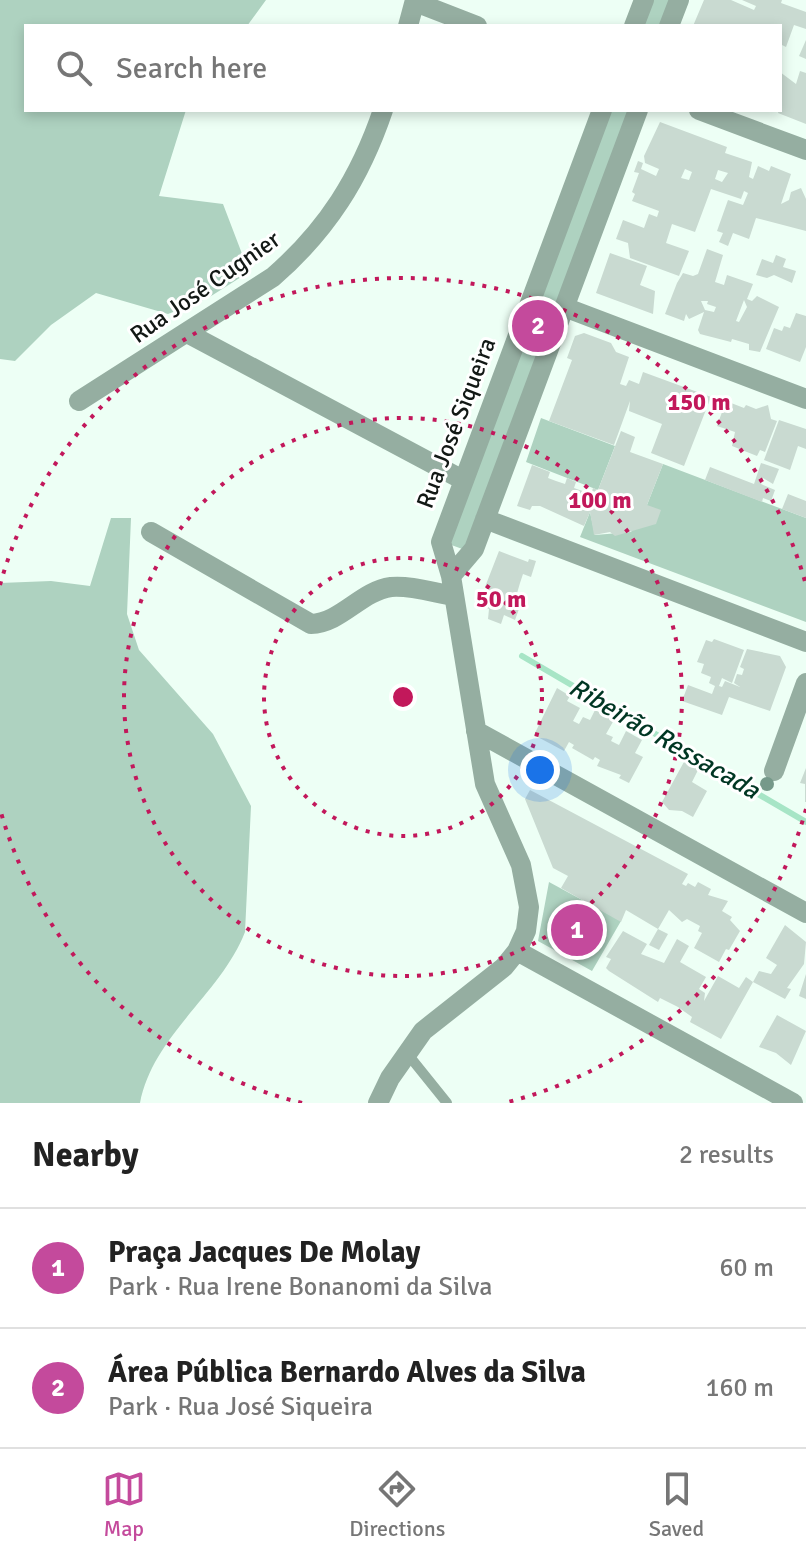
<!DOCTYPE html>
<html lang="en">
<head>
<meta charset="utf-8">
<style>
  :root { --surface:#fff; --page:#f2f2f2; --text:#222; --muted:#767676; --line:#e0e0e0; --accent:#c44a9c }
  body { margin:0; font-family:Signika,sans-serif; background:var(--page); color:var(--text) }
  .you { position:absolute; left:540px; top:770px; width:28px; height:28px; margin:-20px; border:6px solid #fff; border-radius:50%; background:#1a73e8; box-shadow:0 0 0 12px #1a73e833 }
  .badge { display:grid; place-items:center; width:52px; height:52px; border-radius:50%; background:var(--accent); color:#fff; font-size:26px; font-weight:700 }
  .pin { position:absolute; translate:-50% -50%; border:4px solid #fff; box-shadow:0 2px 8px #0006 }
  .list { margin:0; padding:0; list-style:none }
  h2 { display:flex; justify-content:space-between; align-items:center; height:104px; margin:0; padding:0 32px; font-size:34px }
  h2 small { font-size:26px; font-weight:400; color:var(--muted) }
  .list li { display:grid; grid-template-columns:52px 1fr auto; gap:24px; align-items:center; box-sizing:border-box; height:120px; padding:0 32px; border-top:2px solid var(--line) }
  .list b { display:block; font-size:30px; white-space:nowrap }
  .list p { margin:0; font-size:26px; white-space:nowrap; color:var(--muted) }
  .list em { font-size:26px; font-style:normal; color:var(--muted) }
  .icon { flex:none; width:44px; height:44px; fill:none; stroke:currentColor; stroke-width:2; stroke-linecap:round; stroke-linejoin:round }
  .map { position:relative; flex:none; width:806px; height:1103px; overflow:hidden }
  .search { position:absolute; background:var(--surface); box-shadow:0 4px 12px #0003; left:24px; right:24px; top:24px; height:88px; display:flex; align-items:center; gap:20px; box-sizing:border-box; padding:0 28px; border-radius:0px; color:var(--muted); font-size:30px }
  .sheet { height:344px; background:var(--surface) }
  nav { display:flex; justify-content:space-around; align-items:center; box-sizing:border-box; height:112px; border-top:2px solid var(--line); background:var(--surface); font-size:22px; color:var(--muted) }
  nav a { display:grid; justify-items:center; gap:4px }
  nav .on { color:var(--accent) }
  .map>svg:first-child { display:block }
</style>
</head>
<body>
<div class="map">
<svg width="806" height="1103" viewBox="0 0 806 1103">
  <rect width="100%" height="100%" fill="#edfff5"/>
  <path fill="#aed2c0" d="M0,0h266l-19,26h-221v84h160l-27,86 64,8 26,68 -41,26 -40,16 -72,-21 -45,32 -36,36 -15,-2z
    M651,0h19l-10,26h-18z
    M610,110h19l-164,440 -19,-7z
    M541,418l74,28 -17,44 -72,-28z
    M663,464l143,54v104l-226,-85 10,-25 5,23 36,-3 16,-27z
    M111,518h20l-4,96 12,36 74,84 38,72 -6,126c-24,62 -92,103 -105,171h-140v-520l51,-2 39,5z
    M549,882l72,39 -29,50 -54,-30z"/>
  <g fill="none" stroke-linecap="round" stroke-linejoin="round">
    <path stroke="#a7e5c6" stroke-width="6" d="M522,656l284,166"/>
  </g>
  <path fill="#c9dad1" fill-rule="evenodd" d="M704,0h27l23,10 2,-4 -14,-6h40l-1,3 25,9v17l-12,-4 -8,22 -6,-3v-18h-87z
    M806,40v19l-7,-3z
    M800,71l6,2v51l-28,-11 4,-11 -2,-30 16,12z
    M660,122l67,25 -2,6 27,9 -3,15 4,2 5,-13 11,5 2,-5 20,8 -10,30 8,-4 2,-8 10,-4 5,11v32l-50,-13 -7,21 -16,-6 -5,13 -9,-4 4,-9 -6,-2 11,-31 15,5 5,-12 -4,-2 -3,8 -30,-10 -16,43 -23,-8 -6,19 23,8 -10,25 -49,-18 -2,-15 -12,-4 7,-19 21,8 5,-14 8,3 2,-6 -27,-10 3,-7 -3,-2 7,-19 -5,-1 4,-11 5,2 -2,6 15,7 3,-7 -14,-6 -1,-7zM685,169l7,3 -3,8 -8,-2zM718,170l10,3 -6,9 -7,-3z
    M707,249l16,6 -8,27 9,3 3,-10 26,9 -6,15 5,2 5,-5 22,11 -19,45 -11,-2v-6l-17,-5 -1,3 -31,-8 -2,-4 6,-18 -15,7 -3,-5 -2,7 -19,-7 12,-31 6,-10 10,3 5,-2zM744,300l3,7 -8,15 -3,-1zM701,301h7l-1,3 9,3 -2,5 -9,-2z
    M610,253l37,13 -7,19 15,6 -2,23 -57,-21z
    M776,255l10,4 -3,8 13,4 -4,12 -18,-8 -7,3 -11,-3 6,-16 11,4z
    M796,313l10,3v31l-6,15 -34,-13 8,-21 8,3 2,-5 6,2z
    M584,333l27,10 5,9 13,5 -9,27 6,2 3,-6 10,4 4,-12 68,25 -27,69 -33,-13 11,-29 -33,-13 1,-10 -16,44 -65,-24 23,-61 -5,-2 8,-22z
    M726,401l18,7 2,-3 10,4 12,-4 3,14 6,2 -12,31 -5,-2 -3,6 -25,-10 3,-14 -18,-6z
    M779,420l27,9v20l-8,-3 -8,24 -26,-10z
    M621,431l14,6 -5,15 33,12 -16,41 14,5 -5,14 -41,12 -5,-4 -16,3 -4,-23 -6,14 -44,-20h-8l-2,4 -13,-4 15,-41 18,7 -2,6 8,3 9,3 2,-6 9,4 -2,6 17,6 2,-6 5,2z
    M761,463l18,6 -6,15 -10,-6 -2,6 14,6 -4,11 -8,-3 -1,4 -57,-22 5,-13 44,17z
    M788,494l18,7v17l-24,-9z
    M499,551l29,11 1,-3 7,2 -5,16 -8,-3 -3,9 -7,24 6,2 -4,11 -11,-5 -3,9 -13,-5 1,-10 -4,-2 4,-9 -4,-1 4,-9 -4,-1z
    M714,639l30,11 -12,33 -10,-5 -3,8 3,1 3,-6 15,6 -6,-4 3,-9 5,1 2,-6 -4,-2 7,-18 33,7 6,11 -16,44 -41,-14 -7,18 -40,-14 6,-16 24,9 3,-8 -6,-3 2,-6 -10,-4 3,-9 -7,-2 9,-22 6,2z
    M557,688l13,8 -3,5 13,7 -7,13 6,3 4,-7 7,3 5,-10 19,10 -8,14 7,3 -2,4 8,4 7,-14 16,9 -7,13 8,4 -14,26 -10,-5 2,-3 -24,-9 3,-6 -5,-3 -2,3 -21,-12 2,-3 -5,-3 -5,9 -30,-16z
    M685,760l14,8 -7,14 15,9 -14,26 -11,-6 -13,-1 -7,-8z
    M806,768v34h-1v-18l-5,-1z
    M530,790l158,84 -6,10 4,2 2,-3 7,4 3,-5 13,7 -3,6 20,6 -6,10 10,6 -2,3 10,11 -11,19 -3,-1 -7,13 -25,-14 8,-15 -4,-2 2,-5 -13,-7 -5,3 -13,-12 -11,19 -32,-19 -5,12 -60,-34 7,-12 -15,-8 -28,-69z
    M785,925l21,17 -2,22 -17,24 4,1 -6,10 -32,-17 6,-11 12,3 6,-9 -11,-7z
    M658,929l10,5 -9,16 -10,-5z
    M623,931l24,13 -6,10 23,9 13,-24 12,7 -9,16 26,15 -7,12 6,4 -1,8 14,-25 21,12 7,-11 7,5 -32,57 -31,-17 2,-5 -14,-10 -18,-9 -2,4 -49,-31 -3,-3 5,-9 -5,-2z
    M806,974v25l-7,-3z
    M777,1015l29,16 -15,34 -15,-12 -17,-6z"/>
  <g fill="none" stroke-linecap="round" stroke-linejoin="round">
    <path stroke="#95aea1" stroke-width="10" d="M406,1052l41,51"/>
    <path stroke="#95aea1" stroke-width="20" d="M415,2l62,24
      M408,26l7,-26
      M634,26l10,-26
      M669,26l10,-26
      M699,110l107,40
      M564,307l242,92
      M187,333l276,147
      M79,401l194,-124c54,-47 87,-99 110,-167
      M485,519l321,123
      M151,532l160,92c30,-1 50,-33 80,-37 19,-2 44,6 63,9
      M451,576l23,-27 164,-439
      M476,731l330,182
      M774,771l32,-88
      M517,951l276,152
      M378,1103l12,-25 33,-47 81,-64 13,-16 9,-20 3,-24 -8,-42 -36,-81 -34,-208 -10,-34 161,-432"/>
  </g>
  <circle fill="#76998a" cx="767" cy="784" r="7"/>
  <g fill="none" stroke="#c2185b" stroke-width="4" stroke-dasharray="4 8">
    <circle cx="403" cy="697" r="139"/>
    <circle cx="403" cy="697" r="279"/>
    <path d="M806 809A418 418 0 0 1 504 1103M302 1103A418 418 0 0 1 0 809M0 585A418 418 0 0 1 806 585"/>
  </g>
  <g text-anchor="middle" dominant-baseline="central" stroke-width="6" stroke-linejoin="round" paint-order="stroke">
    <g font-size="24" fill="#121815" stroke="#fff">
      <text transform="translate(205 287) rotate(-35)">Rua José Cugnier</text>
      <text transform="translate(456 423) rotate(-69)">Rua José Siqueira</text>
    </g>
    <g font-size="26" font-style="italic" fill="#003623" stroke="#fff">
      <text transform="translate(664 739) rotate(30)">Ribeirão Ressacada</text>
    </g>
  </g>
  <circle cx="403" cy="697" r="12" fill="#c2185b" stroke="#fff" stroke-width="4"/>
  <g font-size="24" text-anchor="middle" font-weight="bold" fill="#c2185b" stroke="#fff" stroke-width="6" stroke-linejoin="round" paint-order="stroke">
    <text x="699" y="410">150 m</text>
    <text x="600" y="508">100 m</text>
    <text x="501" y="607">50 m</text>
  </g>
</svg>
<div class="you"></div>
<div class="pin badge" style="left:577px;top:930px">1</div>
<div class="pin badge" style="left:538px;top:326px">2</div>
<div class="search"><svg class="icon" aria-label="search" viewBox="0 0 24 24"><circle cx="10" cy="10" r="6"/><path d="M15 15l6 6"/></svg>Search here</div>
</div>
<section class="sheet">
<h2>Nearby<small>2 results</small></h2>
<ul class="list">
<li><span class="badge">1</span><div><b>Praça Jacques De Molay</b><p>Park · Rua Irene Bonanomi da Silva</p></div><em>60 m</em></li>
<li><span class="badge">2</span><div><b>Área Pública Bernardo Alves da Silva</b><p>Park · Rua José Siqueira</p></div><em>160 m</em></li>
</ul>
</section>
<nav>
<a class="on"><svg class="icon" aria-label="map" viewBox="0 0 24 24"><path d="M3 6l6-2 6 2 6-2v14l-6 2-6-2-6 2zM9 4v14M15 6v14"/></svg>Map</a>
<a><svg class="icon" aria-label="directions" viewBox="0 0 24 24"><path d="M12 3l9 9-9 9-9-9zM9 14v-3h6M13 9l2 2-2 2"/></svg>Directions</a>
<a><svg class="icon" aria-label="saved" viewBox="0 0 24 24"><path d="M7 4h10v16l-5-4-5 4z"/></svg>Saved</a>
</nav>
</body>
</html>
